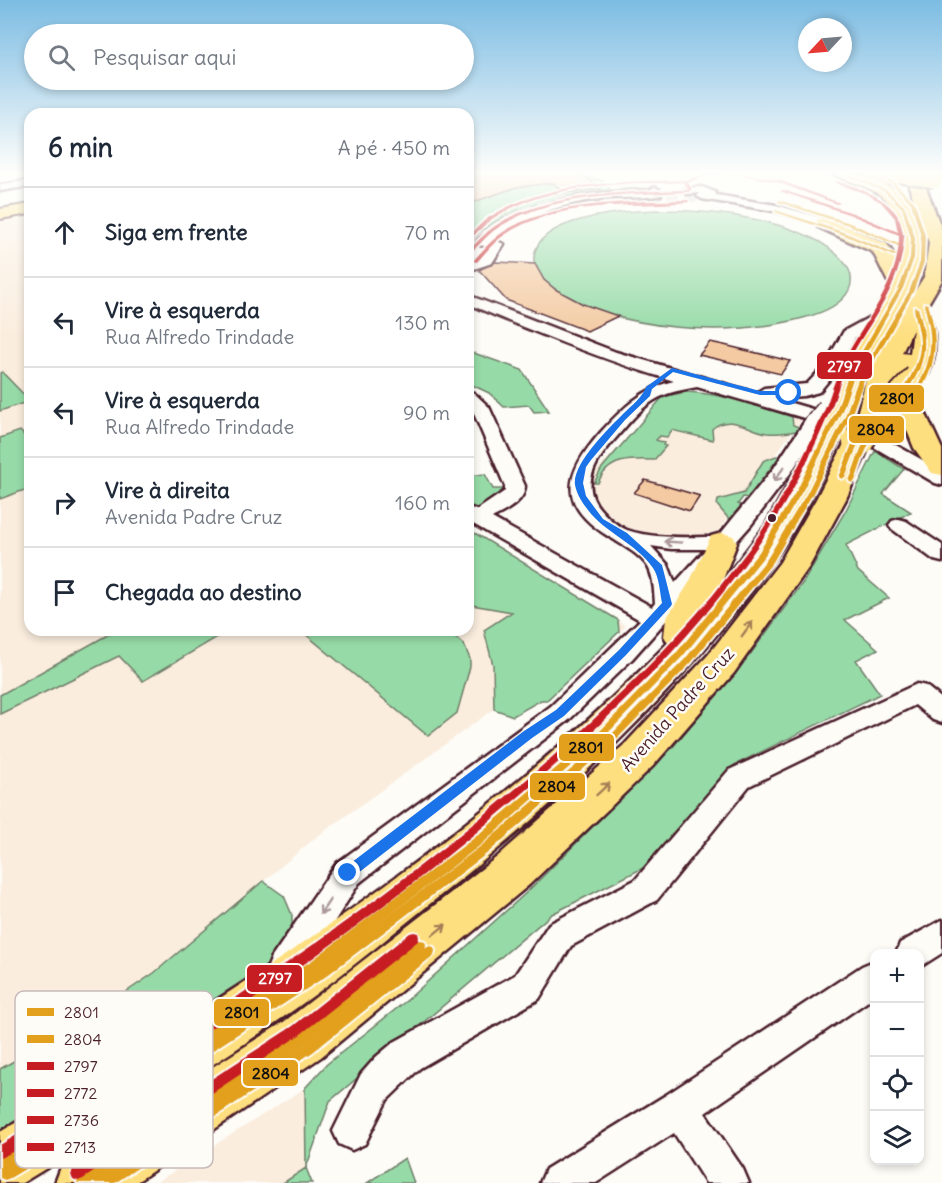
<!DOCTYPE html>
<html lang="pt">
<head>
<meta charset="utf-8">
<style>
  :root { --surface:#fff; --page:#f2f2f3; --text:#1f2937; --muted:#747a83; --line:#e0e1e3 }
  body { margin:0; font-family:Delius,sans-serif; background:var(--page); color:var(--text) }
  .controls { position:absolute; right:18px; bottom:18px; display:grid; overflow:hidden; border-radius:12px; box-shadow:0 3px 9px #0003 }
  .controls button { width:54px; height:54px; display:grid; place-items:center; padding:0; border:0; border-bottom:2px solid var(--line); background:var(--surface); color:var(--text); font:30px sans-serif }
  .compass { position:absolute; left:798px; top:18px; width:54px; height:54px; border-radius:50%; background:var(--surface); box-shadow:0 3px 9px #0003; rotate:244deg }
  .stop { position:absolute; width:18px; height:18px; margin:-14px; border:4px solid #1a73e8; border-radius:50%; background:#fff }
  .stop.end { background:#1a73e8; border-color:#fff; box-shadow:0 2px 6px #0008 }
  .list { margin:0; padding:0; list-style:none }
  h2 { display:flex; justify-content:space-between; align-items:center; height:78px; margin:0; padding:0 24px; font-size:26px }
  h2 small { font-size:20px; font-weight:400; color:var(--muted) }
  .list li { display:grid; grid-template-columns:39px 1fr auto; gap:18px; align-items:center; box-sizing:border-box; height:90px; padding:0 24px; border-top:2px solid var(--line) }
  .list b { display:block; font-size:22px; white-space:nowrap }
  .list p { margin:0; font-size:20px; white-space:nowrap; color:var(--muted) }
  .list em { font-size:20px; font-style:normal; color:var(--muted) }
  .icon { flex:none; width:33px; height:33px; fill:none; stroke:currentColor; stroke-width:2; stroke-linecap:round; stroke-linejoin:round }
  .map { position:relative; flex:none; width:942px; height:1183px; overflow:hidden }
  .search { position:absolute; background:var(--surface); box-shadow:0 3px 9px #0003; left:24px; top:24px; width:450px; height:66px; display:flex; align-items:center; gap:15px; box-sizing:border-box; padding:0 21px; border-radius:33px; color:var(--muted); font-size:22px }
  .panel { position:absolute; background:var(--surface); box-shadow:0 3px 9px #0003; left:24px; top:108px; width:450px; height:528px; border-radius:18px }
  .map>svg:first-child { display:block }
</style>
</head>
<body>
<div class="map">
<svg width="942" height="1183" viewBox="0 0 942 1183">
  <rect width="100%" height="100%" fill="#fdfcf7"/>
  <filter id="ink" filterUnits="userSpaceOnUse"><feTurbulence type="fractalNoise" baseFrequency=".0167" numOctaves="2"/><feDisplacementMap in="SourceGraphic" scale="12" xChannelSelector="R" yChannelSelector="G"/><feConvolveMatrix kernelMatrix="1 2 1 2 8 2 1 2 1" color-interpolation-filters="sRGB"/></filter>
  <g filter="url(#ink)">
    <path fill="#faedde" d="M30,213v417h438v-101l158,97 -79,74h-6l-28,16 -19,-7 -179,129 -161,135 -74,50 -80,46v-850z
      M665,397l60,1 76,22 -83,111 -25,7h-25l-26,-5 -23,-9 -16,-11 -10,-11 -4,-14 2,-12z
      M305,1088l1,80 -23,15h-128z"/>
    <path fill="#96dba7" stroke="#707d69" stroke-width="1.5" d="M468,172h99l36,9 9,11c-51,5 -108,12 -144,52z
      M658,210c51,0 150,9 185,51 7,8 11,18 6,29 -8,16 -30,24 -46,28 -72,20 -183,14 -247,-28 -11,-7 -23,-20 -22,-33 3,-41 94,-46 124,-47z
      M468,351l54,19 27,41 -15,1 -5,-7 -25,2 -15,-14 -21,-10z
      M2,372l28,29 -30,10v-38z
      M686,392c36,1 72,14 106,25l1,8 6,2 -2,4c-9,1 -20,3 -30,2 -18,-3 -38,-20 -55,-4l1,11 -41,-10 -5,7 -7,-1 -4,4 8,3 -1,2 3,1 -12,14c-23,-1 -46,-2 -56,23h-4l8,-15 59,-69 5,-3z
      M20,431l5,5 5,-2v54l-30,11v-61z
      M875,451l29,18 -21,25 28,18 -65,33 12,26 31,27 -44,22 33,29 -22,11 24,34 -146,71 -85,100 -97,49 -222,187 -24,67 6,15h-29l23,-15 -1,-80 22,-24 79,-63 121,-109 145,-144 80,-96 52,-71 42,-71z
      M776,456l3,1 -31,41 -5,-1 -5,7 4,1 -13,14 -12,-14 1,-5 26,-7 19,-32z
      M485,474l8,15h11l-2,6 -24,15 -10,-7v-27z
      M468,529l150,91 1,12 -72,68h-6l-28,16 -19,-7 -1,-44 -9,-35 28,-18 -40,-7 -4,-6z
      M111,630h104l4,6 -76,45 -24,-25 -119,58v-19l111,-62z
      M306,630h142l16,15 6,14v8l-13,46 -29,23 -125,-104z
      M263,881l21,15 8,19v22l-11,21 -53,40 -228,139v-68l80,-46 74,-50z
      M405,1158l9,25h-47z"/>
    <path fill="#f3caa2" stroke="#4a1f2b" stroke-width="1.5" d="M468,172h106l10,4 17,13 -36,4 -12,-10 -36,4 -49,17z
      M495,262l40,2 9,16 11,9 28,15 35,12 -31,15 -81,-31 -27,-30z
      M710,342l14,3 66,16 -9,13 -82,-19z
      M645,480l55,16 -10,15 -56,-18z"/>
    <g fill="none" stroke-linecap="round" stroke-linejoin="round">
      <path stroke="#d9d0ce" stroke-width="12" stroke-dasharray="12 6" stroke-linecap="butt" d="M631,195l75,2
        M477,244c27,-24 56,-36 90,-44"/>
      <defs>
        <path id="minor" d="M30,180v6l-30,5v-6z
          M655,187l5,3 1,5c-16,4 -34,2 -51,3 -42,4 -82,15 -116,42l10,4 -12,19 -24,8v-8l14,-6 8,-10 -11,-2 -2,-3 2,-3c50,-38 108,-48 171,-49z
          M702,187l13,5 1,3 60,10 52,15 2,3 -6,4 -50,-16 -72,-12 -5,-3 3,-3 -12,1 -5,-3 5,-3z
          M468,295l148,57 140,41 8,-5 43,-4 17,-18 20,-35 37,-20h10l2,3 -2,3 -36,20 -16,31 -20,24 -15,4 -30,2 45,13 50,19 73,41v14l-7,-2 -68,-40 -49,-20 2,2 -28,46 -41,54 -119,134 -63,61 -210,163 -63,98 -12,4 -12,-4 -5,-12 5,-12 65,-94 214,-157 89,-86 -172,-99v-14l9,3 28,-19v-5l-33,-77 -4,-3v-14l6,1 15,14 36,79c0,16 -20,25 -33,32l160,89 3,-4c-1,-11 -1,-26 -7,-36 -8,-13 -27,-23 -40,-31 -52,-32 -43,-63 -7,-104 21,-23 42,-44 73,-51 -70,-21 -138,-48 -206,-77zM697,387l114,33 -6,1 -31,47 -56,69c-26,0 -67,2 -91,-7 -10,-4 -19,-12 -26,-20 -25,-28 0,-55 20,-78 11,-13 22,-26 37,-34 13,-7 25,-8 39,-11zM651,546l20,3h35l-31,34 -7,-18z
          M899,519l7,2 36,24v17l-8,-2 -42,-31 -3,-4 3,-4z
          M917,684l9,2 16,13v24l-9,-3 -18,-15 -166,81 -92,114 -86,46 -32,53 -119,69 -33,32 -22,44 -13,6 -13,-6 -6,-13 28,-57 15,-17 18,-15 121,-67 34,-51 86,-44 94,-110z
          M942,920v33l-22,14v-13h-24l4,-11z
          M874,961v36l-169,116 38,56 6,14h-43l-32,-50 -78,50h-56l6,-14 120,-74 196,-129z"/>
        <path id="major" d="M30,204v10l-30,5v-10z"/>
        <path id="highway" d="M832,172c19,-2 44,5 61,16 6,5 8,8 16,10l13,40 -1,20 -10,30 -47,85 -12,38 -4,5 -9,3 -9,-3 -4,-5 14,-38 51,-85 -18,-36 -55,-25 -3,-4 3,-4h12l57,25 13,20c5,-12 4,-24 1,-37 -8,-35 -36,-39 -66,-52z
          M904,172h16l22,58v50l-16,27c11,22 13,53 -2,74l-13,1 31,67v26l-10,-2 -18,-25 -25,-62 -8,36 -4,5 -9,3 -9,-3 -4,-5 13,-49 23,-44 33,-52 5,-34zM913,329l-3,25 -8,-1z
          M930,172h12v5l-9,-2z
          M830,424l9,2 4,6c-21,44 -42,89 -70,129 -88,125 -203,231 -322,326 -52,41 -102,84 -156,122 -88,62 -181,118 -273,174h-22v-51c239,-139 473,-290 668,-489l-4,-7 2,-17 23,-36 22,-47 11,-3 11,3 4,7 -15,39 43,-56 52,-94 4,-6z
          M858,434l9,2 4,6 -25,57 -37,68 -75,106 -81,93 -124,119 -208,172 -186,126h-80l8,-21 222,-141 212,-164 128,-113 83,-89 72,-93 36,-63 29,-57 4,-6z"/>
      </defs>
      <use href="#minor" stroke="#4a1f2b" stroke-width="5"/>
      <use href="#major" stroke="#4a1f2b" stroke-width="4"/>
      <use href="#highway" stroke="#4a1f2b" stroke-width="5"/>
      <use href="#minor" fill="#fdfcf7" fill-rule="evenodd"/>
      <use href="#major" fill="#fedf80" fill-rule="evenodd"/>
      <use href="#highway" fill="#fedf80" fill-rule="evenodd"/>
      <defs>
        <path id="minor-bridge" d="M811,425l15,-18"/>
        <path id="highway-bridge-far2" d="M888,172l46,7"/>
        <path id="highway-bridge-far1" d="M890,404l26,-28
          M832,426l7,-15
          M866,426l2,-4"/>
        <path id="highway-bridge" d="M830,432l3,-7
          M858,442l9,-17"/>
      </defs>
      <use href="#minor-bridge" stroke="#4a1f2b" stroke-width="19" stroke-linecap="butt"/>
      <use href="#highway-bridge-far2" stroke="#4a1f2b" stroke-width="20" stroke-linecap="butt"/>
      <use href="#highway-bridge-far1" stroke="#4a1f2b" stroke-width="26" stroke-linecap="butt"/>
      <use href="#highway-bridge" stroke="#4a1f2b" stroke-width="34" stroke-linecap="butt"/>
      <use href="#minor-bridge" stroke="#fdfcf7" stroke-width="16"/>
      <use href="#highway-bridge-far2" stroke="#fedf80" stroke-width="17"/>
      <use href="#highway-bridge-far1" stroke="#fedf80" stroke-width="22"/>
      <use href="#highway-bridge" stroke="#fedf80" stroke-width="30"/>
      <defs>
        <path id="bus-1" d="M838,172h4l45,18 18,17 10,31 -1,20 -11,30 -48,85 -13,38 -38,77 -39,67 -82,101 -76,78 -125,110 -163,125 -228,148 -91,54v-14l83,-48 228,-148 163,-123 127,-108 76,-78 82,-100 39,-64 38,-77 13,-38 50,-85 11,-30 1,-20 -9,-30 -17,-16z
          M779,200l71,23 51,22 -3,1 -50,-21 -70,-23z
          M914,307l4,1c13,40 6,68 -25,97 -7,6 -16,10 -22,17 -13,15 -18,37 -26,55l-3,2 -2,-1 -1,-1c8,-18 13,-38 25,-54 6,-8 14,-12 22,-17 17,-14 32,-36 34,-59 1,-14 -5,-27 -6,-40z
          M421,940l4,1 1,4 -1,4 -118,94 -211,140h-19l2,-5 220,-143 118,-94z"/>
        <path id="bus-2" d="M864,172h4l25,9 22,22 10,33 -1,26 -11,30 -48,85 -14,39 -38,77 -40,69 -82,101 -77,79 -125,110 -164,125 -228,149 -87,52 -5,2 -5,-2v-10l89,-50 228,-149 164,-123 127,-108 77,-79 82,-100 40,-66 38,-77 14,-39 50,-85 11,-30 1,-26 -10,-33 -20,-20z
          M775,210l71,23 51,22 -4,1 -49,-21 -69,-23z
          M924,303l4,1c14,44 7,77 -28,109 -8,8 -18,12 -25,21 -10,14 -14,31 -20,47l-3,2 -2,-1 -1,-1c7,-17 11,-36 23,-51 6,-8 14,-11 22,-17 19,-16 34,-39 36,-64 1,-9 0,-19 -2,-28 -1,-6 -3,-12 -4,-18z
          M430,946l4,1 1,4 -1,4 -121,97 -198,131h-19l2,-5 207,-134 121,-97z"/>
        <path id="bus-3" d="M835,181c20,4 56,18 64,38 2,5 3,10 4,15l2,1 -1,1c-2,53 -37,87 -59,132 -5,13 -8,26 -13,38 -20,49 -45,98 -75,141 -68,98 -158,182 -249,259 -105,89 -216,170 -332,245 -39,25 -79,50 -119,74 -18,11 -37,24 -57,33v-13c200,-119 397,-247 570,-404 51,-46 99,-94 143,-146 16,-21 33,-41 48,-63 25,-39 46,-81 64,-123 5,-12 8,-25 14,-37 19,-46 61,-84 60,-137l-48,-20 -71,-24 3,-1 70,23 45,19 -3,-14 -14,-16 -17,-9 -29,-10z
          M414,932l4,1 1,4 -1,4 -117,93 -218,145 -5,2 -5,-2 -2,-5 2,-5 220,-143 117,-93z"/>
        <path id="bus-4" d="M712,172h17l-17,2 -23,8 -1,1 4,6 -4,3c-61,3 -136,1 -189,35 -12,7 -20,20 -31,27v-3c9,-9 17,-18 27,-25 50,-34 134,-34 192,-36l1,-1 -4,-6 3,-3z
          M732,172l47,8 61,23 -3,1 -60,-22 -44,-9z"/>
        <path id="bus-5" d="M688,200l1,2c-60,6 -133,-3 -186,34 -10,7 -18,17 -26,26l-4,-1c8,-9 17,-19 26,-26 48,-35 132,-33 189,-35z"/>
        <path id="bus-6" d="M688,180l1,2c-17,1 -34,1 -51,1 -50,3 -103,8 -146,36 -9,6 -15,15 -24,21v-3c7,-7 13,-14 20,-19 58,-38 134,-36 200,-38z"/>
      </defs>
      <use href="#bus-1" stroke="#fdfcf7" stroke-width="4"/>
      <use href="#bus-2" stroke="#fdfcf7" stroke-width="4"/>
      <use href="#bus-3" stroke="#fdfcf7" stroke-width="4"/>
      <use href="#bus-4" stroke="#fdfcf7" stroke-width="4"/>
      <use href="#bus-5" stroke="#fdfcf7" stroke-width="4"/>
      <use href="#bus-6" stroke="#fdfcf7" stroke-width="4"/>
      <use href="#bus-1" fill="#e2a01d" fill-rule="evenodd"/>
      <use href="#bus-2" fill="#e2a01d" fill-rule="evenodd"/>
      <use href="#bus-3" fill="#c61d23" fill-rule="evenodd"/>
      <use href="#bus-4" fill="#c61d23" fill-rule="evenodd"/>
      <use href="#bus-5" fill="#c61d23" fill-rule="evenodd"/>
      <use href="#bus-6" fill="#c61d23" fill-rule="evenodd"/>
    </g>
    <defs><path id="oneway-shaft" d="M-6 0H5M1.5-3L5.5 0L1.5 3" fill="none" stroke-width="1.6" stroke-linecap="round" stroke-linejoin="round" transform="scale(1.5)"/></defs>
    <g stroke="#ac999b">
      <use href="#oneway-shaft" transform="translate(779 474) rotate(126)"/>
      <use href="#oneway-shaft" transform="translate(673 542) rotate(-176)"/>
      <use href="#oneway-shaft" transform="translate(325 907) rotate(124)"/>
    </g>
    <g stroke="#a47f56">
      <use href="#oneway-shaft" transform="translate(747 629) rotate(-54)"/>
      <use href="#oneway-shaft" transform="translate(603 789) rotate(-43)"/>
      <use href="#oneway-shaft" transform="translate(439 930) rotate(-39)"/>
    </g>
  </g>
  <linearGradient id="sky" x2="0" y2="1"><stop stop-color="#7cbce3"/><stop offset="0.51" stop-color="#fefefb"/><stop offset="1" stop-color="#fefefb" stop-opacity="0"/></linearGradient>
  <rect width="942" height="337" fill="url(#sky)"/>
  <path fill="#1a73e8" d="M672,368l88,23h29l3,2 -3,2h-29l-87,-23 -21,17 -2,7 -25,24 -34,40 -5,7 -3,16 3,13 17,23 24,14 35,32 10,39 -1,2 -45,49 -62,61 -32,22 -179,139h-10l-2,-4 2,-4 181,-138 32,-21 63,-60 43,-47c-2,-10 -3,-27 -9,-35 -17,-25 -48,-35 -65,-58 -6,-8 -11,-15 -13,-25 -3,-21 33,-56 48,-71 9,-9 19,-16 23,-27z"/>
  <circle fill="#4a1f2b" stroke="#fdfcf7" stroke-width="2" cx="772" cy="518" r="5"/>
  <g text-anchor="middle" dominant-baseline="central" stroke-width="5" stroke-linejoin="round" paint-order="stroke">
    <g font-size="18" fill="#4a1f2b" stroke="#fdfcf7">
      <text transform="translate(677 709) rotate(-48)">Avenida Padre Cruz</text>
    </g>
  </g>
  <rect x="15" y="991" width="198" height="177" rx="9" fill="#fdfcf7" stroke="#c7baba" stroke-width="1.5"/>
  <rect x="27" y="1008" width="27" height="8" fill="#e2a01d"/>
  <rect x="27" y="1035" width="27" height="8" fill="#e2a01d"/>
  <rect x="27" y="1062" width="27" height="8" fill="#c61d23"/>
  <rect x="27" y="1089" width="27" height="8" fill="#c61d23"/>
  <rect x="27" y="1116" width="27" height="8" fill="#c61d23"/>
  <rect x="27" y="1143" width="27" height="8" fill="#c61d23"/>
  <g font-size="16" fill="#4a1f2b">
    <text x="64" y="1018">2801</text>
    <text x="64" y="1045">2804</text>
    <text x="64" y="1072">2797</text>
    <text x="64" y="1099">2772</text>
    <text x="64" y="1126">2736</text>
    <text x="64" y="1153">2713</text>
  </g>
  <g stroke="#fdfcf7" stroke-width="2">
    <rect x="816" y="351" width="57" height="29" rx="6" fill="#c61d23"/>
    <rect x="868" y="384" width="57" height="29" rx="6" fill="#e2a01d"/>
    <rect x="848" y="415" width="57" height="29" rx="6" fill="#e2a01d"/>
    <rect x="558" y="733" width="57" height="29" rx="6" fill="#e2a01d"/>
    <rect x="529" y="772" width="57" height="29" rx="6" fill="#e2a01d"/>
    <rect x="246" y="964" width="57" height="29" rx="6" fill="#c61d23"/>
    <rect x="213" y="998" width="57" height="29" rx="6" fill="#e2a01d"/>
    <rect x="242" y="1059" width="57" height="28" rx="6" fill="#e2a01d"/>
  </g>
  <g font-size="16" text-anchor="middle" font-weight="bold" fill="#fff">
    <text x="844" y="372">2797</text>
    <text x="275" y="984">2797</text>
  </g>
  <g font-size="16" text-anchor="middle" font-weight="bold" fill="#111">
    <text x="897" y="404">2801</text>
    <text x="876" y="435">2804</text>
    <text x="586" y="753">2801</text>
    <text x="557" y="792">2804</text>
    <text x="242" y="1018">2801</text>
    <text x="271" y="1079">2804</text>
  </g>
</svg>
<div class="controls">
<button>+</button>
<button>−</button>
<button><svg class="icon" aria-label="locate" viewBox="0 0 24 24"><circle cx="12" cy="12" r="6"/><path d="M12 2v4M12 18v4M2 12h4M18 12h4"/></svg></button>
<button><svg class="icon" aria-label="layers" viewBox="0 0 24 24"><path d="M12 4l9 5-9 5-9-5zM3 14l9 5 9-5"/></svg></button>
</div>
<svg class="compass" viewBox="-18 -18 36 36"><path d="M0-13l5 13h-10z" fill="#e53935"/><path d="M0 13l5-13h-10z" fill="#747a83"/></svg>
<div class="stop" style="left:789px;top:393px"></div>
<div class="stop end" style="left:348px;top:873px"></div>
<div class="search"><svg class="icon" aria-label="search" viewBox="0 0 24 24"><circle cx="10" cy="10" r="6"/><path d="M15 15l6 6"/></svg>Pesquisar aqui</div>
<section class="panel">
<h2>6 min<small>A pé · 450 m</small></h2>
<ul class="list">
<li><svg class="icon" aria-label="ahead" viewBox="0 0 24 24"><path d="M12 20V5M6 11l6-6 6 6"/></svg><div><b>Siga em frente</b></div><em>70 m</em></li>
<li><svg class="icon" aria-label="left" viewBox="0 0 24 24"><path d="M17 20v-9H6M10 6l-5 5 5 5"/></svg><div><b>Vire à esquerda</b><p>Rua Alfredo Trindade</p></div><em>130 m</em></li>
<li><svg class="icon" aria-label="left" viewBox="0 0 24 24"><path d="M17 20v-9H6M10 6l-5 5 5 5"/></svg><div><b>Vire à esquerda</b><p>Rua Alfredo Trindade</p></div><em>90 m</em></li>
<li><svg class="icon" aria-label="right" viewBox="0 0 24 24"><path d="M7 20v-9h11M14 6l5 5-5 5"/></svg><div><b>Vire à direita</b><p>Avenida Padre Cruz</p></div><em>160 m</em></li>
<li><svg class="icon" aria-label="arrive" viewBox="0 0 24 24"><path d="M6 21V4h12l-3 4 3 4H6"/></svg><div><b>Chegada ao destino</b></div></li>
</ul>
</section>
</div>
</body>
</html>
